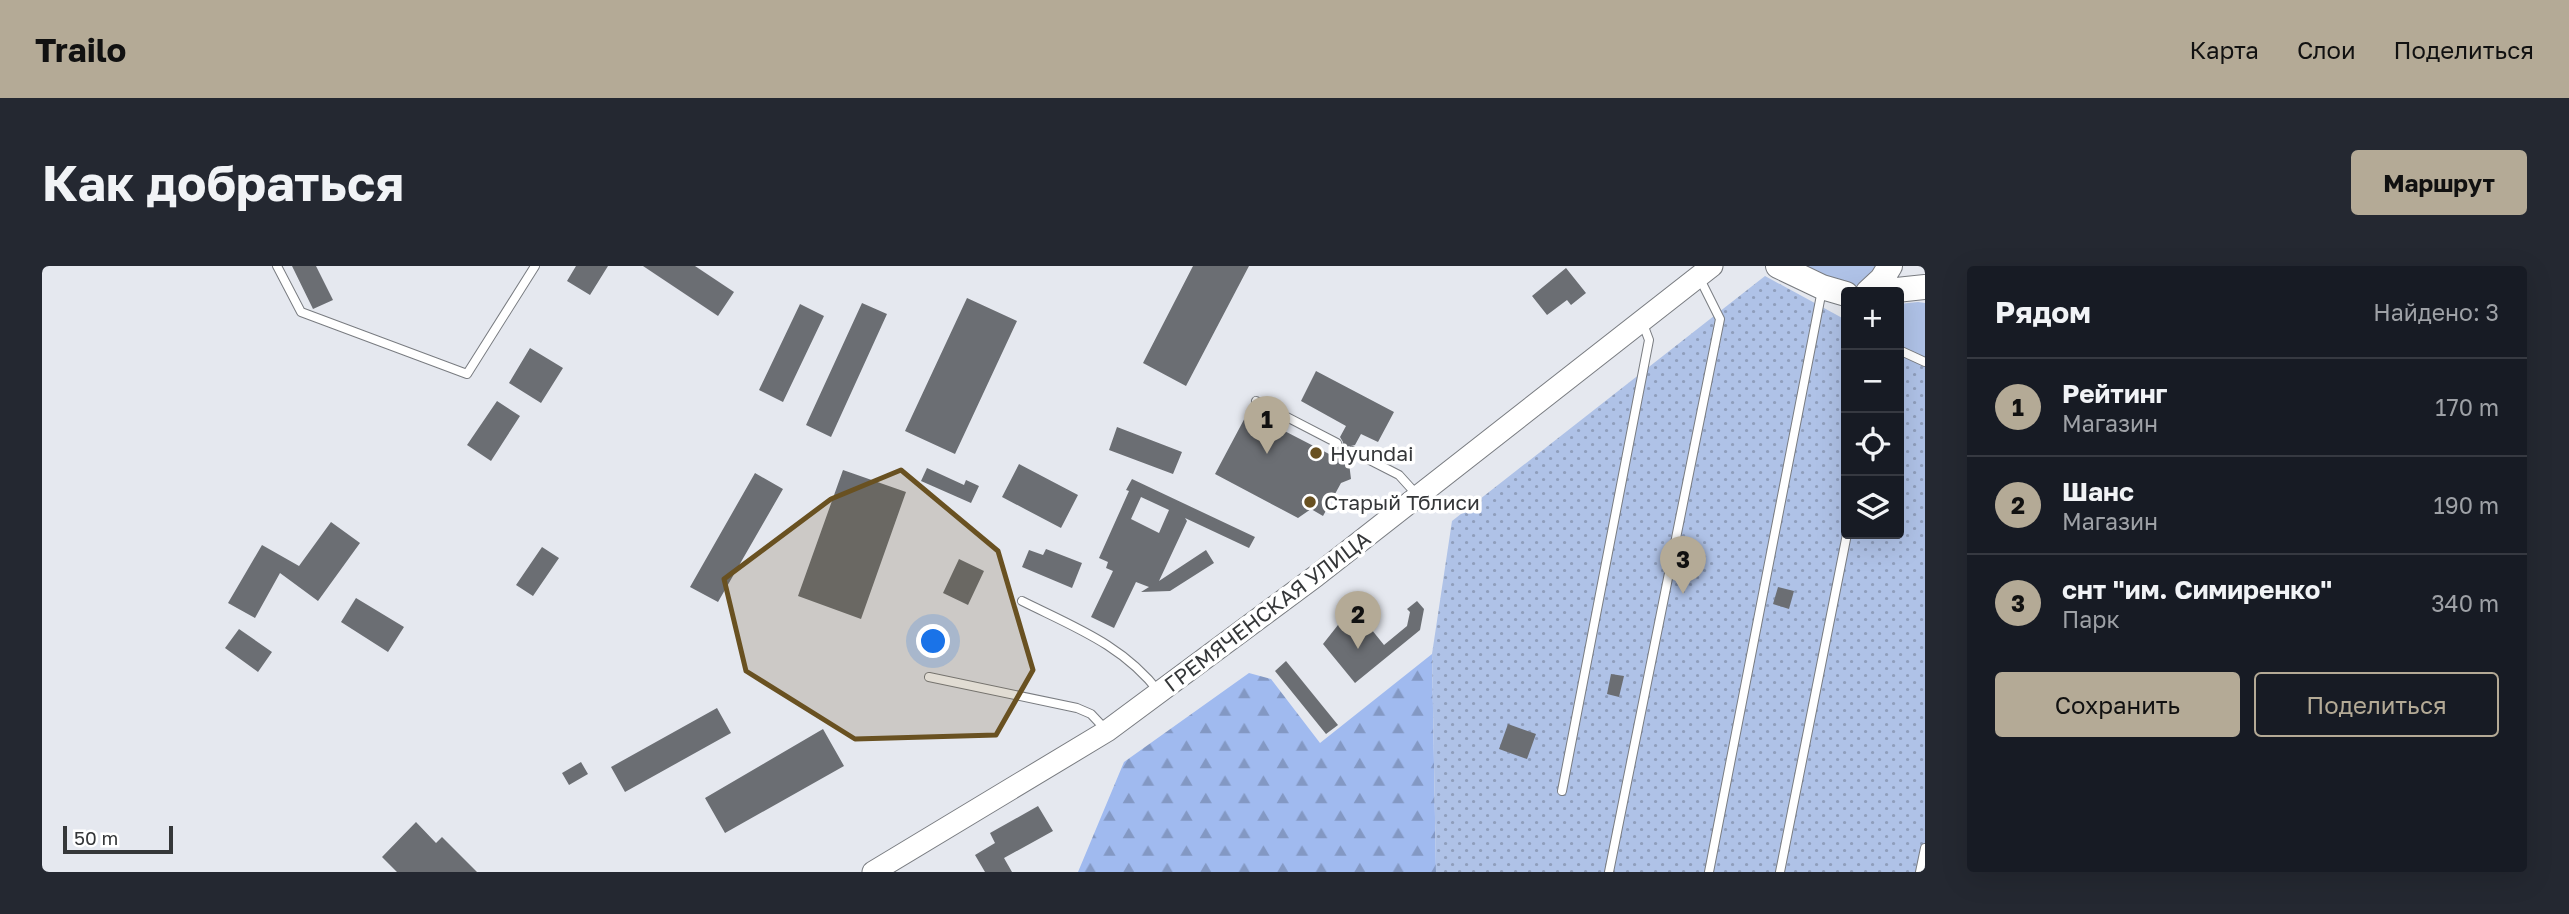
<!DOCTYPE html>
<html lang="ru">
<head>
<meta charset="utf-8">
<style>
  :root { --surface:#171b24; --page:#242831; --text:#f1f3f6; --muted:#9ea1a6; --line:#363941; --accent:#b4aa96 }
  body { margin:0; font-family:"Golos Text",sans-serif; background:var(--page); color:var(--text) }
  .controls { position:absolute; right:21px; top:21px; display:grid; overflow:hidden; border-radius:7px; box-shadow:0 7px 28px #0002 }
  .controls button { width:63px; height:63px; display:grid; place-items:center; padding:0; border:0; border-bottom:2px solid var(--line); background:var(--surface); color:var(--text); font:35px sans-serif }
  .scale { position:absolute; left:21px; bottom:18px; width:110px; box-sizing:border-box; padding-left:7px; border:4px solid #353739; border-top:0; font-size:19px; line-height:24px; white-space:nowrap; color:#353739; -webkit-text-stroke:5px #fff; paint-order:stroke }
  .you { position:absolute; left:892px; top:376px; width:24px; height:24px; margin:-18px; border:5px solid #fff; border-radius:50%; background:#1a73e8; box-shadow:0 0 0 10px #1a73e833 }
  .badge { display:grid; place-items:center; width:46px; height:46px; border-radius:50%; background:var(--accent); color:#111; font-size:23px; font-weight:700 }
  .pin { position:absolute; translate:-50% -58px; filter:drop-shadow(0 2px 4px #0008) }
  .pin::after { content:''; position:absolute; top:37px; width:24px; height:21px; background:inherit; clip-path:polygon(0 0,100% 0,50% 100%) }
  .list { margin:0; padding:0; list-style:none }
  h2 { display:flex; justify-content:space-between; align-items:center; height:91px; margin:0; padding:0 28px; font-size:30px }
  h2 small { font-size:23px; font-weight:400; color:var(--muted) }
  .list li { display:grid; grid-template-columns:46px 1fr auto; gap:21px; align-items:center; box-sizing:border-box; height:98px; padding:0 28px; border-top:2px solid var(--line) }
  .list b { display:block; font-size:26px; white-space:nowrap }
  .list p { margin:0; font-size:23px; white-space:nowrap; color:var(--muted) }
  .list em { font-size:23px; font-style:normal; color:var(--muted) }
  .actions { display:flex; gap:14px; padding:21px 28px }
  .actions a { flex:1; padding:16px 0; border:2px solid var(--accent); border-radius:7px; text-align:center; font-size:24px; color:var(--accent) }
  .actions .main { background:var(--accent); color:#111 }
  .icon { flex:none; width:38px; height:38px; fill:none; stroke:currentColor; stroke-width:2; stroke-linecap:round; stroke-linejoin:round }
  .map { position:relative; flex:none; width:1883px; height:606px; overflow:hidden; border-radius:7px }
  header { display:flex; align-items:center; gap:42px; box-sizing:border-box; height:98px; padding:0 35px; background:var(--accent); color:#111 }
  header strong { font-size:33px }
  nav { display:flex; gap:38px; margin-inline-start:auto; font-size:24px }
  .intro { display:flex; align-items:center; justify-content:space-between; box-sizing:border-box; height:168px; padding:0 42px }
  h1 { margin:0; font-size:49px }
  .button { padding:18px 32px; border-radius:7px; background:var(--accent); color:#111; font-size:24px; font-weight:700 }
  main { display:flex; gap:42px; padding:0 42px }
  aside { flex:1; background:var(--surface); border-radius:7px; box-shadow:0 7px 28px #0002 }
  .map>svg:first-child { display:block }
</style>
</head>
<body>
<header>
<strong>Trailo</strong>
<nav><a>Карта</a><a>Слои</a><a>Поделиться</a></nav>
</header>
<div class="intro"><h1>Как добраться</h1><a class="button">Маршрут</a></div>
<main>
<div class="map">
<svg width="1883" height="606" viewBox="0 0 1883 606">
  <defs>
    <pattern id="forest-firs" width="22" height="20" patternUnits="userSpaceOnUse" patternTransform="scale(1.75)"><rect width="22" height="20" fill="#a0baef"/><path d="M5 1l3.5 6h-7zM16 11l3.5 6h-7z" fill="#8398c3"/></pattern>
    <pattern id="garden-dots" width="8" height="8" patternUnits="userSpaceOnUse" patternTransform="scale(1.75)"><rect width="8" height="8" fill="#afc2e7"/><path d="M2 2h.1M6 6h.1" fill="none" stroke="#8f9ebc" stroke-width="1.8" stroke-linecap="round"/></pattern>
  </defs>
  <rect width="100%" height="100%" fill="#e5e8ef"/>
  <path fill="#afc2e7" d="M1761,0h73l-15,18 -9,3z
    M1876,36l7,1v59l-26,-14v-44z"/>
  <path fill="url(#forest-firs)" d="M1390,388l4,218h-358l46,-110 125,-89 22,6 49,64z"/>
  <path fill="url(#garden-dots)" d="M1723,10l81,44v214h53v-186l26,14v510h-489l-4,-218 20,-133z"/>
  <path fill="#6b6e73" fill-rule="evenodd" d="M250,0h24l17,34 -20,9z
    M534,0h32l-18,29 -23,-14z
    M601,0h52l39,26 -16,24z
    M1151,0h56l-63,120 -43,-23z
    M1524,2l20,25 -15,12 -4,-5 -20,15 -15,-19z
    M925,32l50,23 -62,133 -50,-23z
    M820,37l25,11 -56,123 -25,-12z
    M758,38l24,12 -41,86 -24,-12z
    M488,82l33,20 -22,35 -32,-20z
    M1274,105l78,41 -16,30 -17,-8 -6,11 -8,2 4,32 -10,4 -18,33 -12,-7 -13,9 -83,-44 33,-62 83,43 3,-6 7,-1 2,-6 -3,-5 6,-11 -45,-25z
    M455,135l23,15 -29,45 -24,-16z
    M1075,161l65,25 -9,22 -64,-24z
    M977,198l59,31 -17,33 -59,-31z
    M885,202l37,17 2,-5 13,6 -8,17 -50,-22z
    M801,204l63,22 -45,127 -63,-23z
    M713,207l28,16 -65,113 -28,-15z
    M1090,213l123,58 -6,11 -64,-30 2,3 -28,60 47,-31 8,13 -44,28 -29,1 8,-5 -13,-5 -22,46 -23,-11 22,-46 -7,-3 2,-6 -9,-4 30,-67 -3,-1zM1099,231l28,13 -10,23 -28,-14z
    M289,256l29,21 -42,58 -38,-28 -25,45 -27,-15 34,-58 37,21z
    M500,281l17,11 -26,38 -17,-11z
    M1004,283l36,14 -10,25 -50,-21 7,-17 14,5z
    M917,293l25,12 -16,34 -25,-12z
    M1736,321l16,4 -5,18 -16,-5z
    M314,332l48,29 -16,25 -47,-30z
    M1375,335l7,8 -4,21 -65,53 -32,-39 15,-19 21,-11 25,31 23,-19 3,-14 -3,-3z
    M197,363l33,23 -14,20 -33,-24z
    M1244,395l52,64 -12,9 -51,-63z
    M1569,408l13,2 -5,21 -12,-3z
    M675,442l14,25 -106,59 -14,-25z
    M1466,458l28,10 -9,25 -28,-10z
    M781,463l21,37 -119,67 -20,-35z
    M539,496l7,12 -19,11 -7,-12z
    M996,540l15,25 -49,27 8,14h-27l-10,-17 20,-12 -5,-10z
    M374,556l20,21 6,-6 35,35h-80l-15,-15z"/>
  <g fill="none" stroke-linecap="round" stroke-linejoin="round">
    <defs>
      <path id="service" d="M235,0l24,46 166,62 68,-108
        M1857,84l26,12
        M1214,135l81,42
        M1310,185l47,24 19,21
        M980,335c52,26 101,44 137,91
        M887,411l148,31 14,6 16,17
        M1520,525l87,-451 -6,-16
        M1567,606l111,-553 -21,-42
        M1667,606l113,-582
        M1738,606l67,-338
        M1878,606l5,-24"/>
      <path id="secondary" d="M831,606l234,-141 209,-155 396,-310"/>
      <path id="primary" d="M1736,0l44,21 24,7
        M1826,26l14,-13 8,-13
        M1836,26l47,-5"/>
    </defs>
    <use href="#service" stroke="#797c81" stroke-width="10"/>
    <use href="#secondary" stroke="#797c81" stroke-width="23"/>
    <use href="#primary" stroke="#797c81" stroke-width="26"/>
    <use href="#service" stroke="#fff" stroke-width="8"/>
    <use href="#secondary" stroke="#fff" stroke-width="21"/>
    <use href="#primary" stroke="#fff" stroke-width="24"/>
  </g>
  <path fill="#695121" fill-opacity="0.2" stroke="#695121" stroke-width="5" stroke-linejoin="round" d="M859,204l97,81 35,119 -37,65 -141,4 -109,-68 -22,-92 107,-80z"/>
  <g fill="#695121" stroke="#fff" stroke-width="2.5">
    <circle cx="1274" cy="187" r="7"/>
    <circle cx="1268" cy="236" r="7"/>
  </g>
  <g text-anchor="middle" dominant-baseline="central" stroke-width="7" stroke-linejoin="round" paint-order="stroke">
    <g font-size="21" fill="#353739" stroke="#fff" text-anchor="start">
      <text x="1288" y="187">Hyundai</text>
      <text x="1282" y="236">Старый Тблиси</text>
    </g>
    <g font-size="21" fill="#353739" stroke="#fff">
      <text transform="translate(1225 345) rotate(-37)">ГРЕМЯЧЕНСКАЯ УЛИЦА</text>
    </g>
  </g>
</svg>
<div class="controls">
<button>+</button>
<button>−</button>
<button><svg class="icon" aria-label="locate" viewBox="0 0 24 24"><circle cx="12" cy="12" r="6"/><path d="M12 2v4M12 18v4M2 12h4M18 12h4"/></svg></button>
<button><svg class="icon" aria-label="layers" viewBox="0 0 24 24"><path d="M12 4l9 5-9 5-9-5zM3 14l9 5 9-5"/></svg></button>
</div>
<div class="scale">50 m</div>
<div class="you"></div>
<div class="pin badge" style="left:1225px;top:188px">1</div>
<div class="pin badge" style="left:1316px;top:383px">2</div>
<div class="pin badge" style="left:1641px;top:328px">3</div>
</div>
<aside>
<h2>Рядом<small>Найдено: 3</small></h2>
<ul class="list">
<li><span class="badge">1</span><div><b>Рейтинг</b><p>Магазин</p></div><em>170 m</em></li>
<li><span class="badge">2</span><div><b>Шанс</b><p>Магазин</p></div><em>190 m</em></li>
<li><span class="badge">3</span><div><b>снт &quot;им. Симиренко&quot;</b><p>Парк</p></div><em>340 m</em></li>
</ul>
<div class="actions"><a class="main">Сохранить</a><a>Поделиться</a></div>
</aside>
</main>
</body>
</html>
